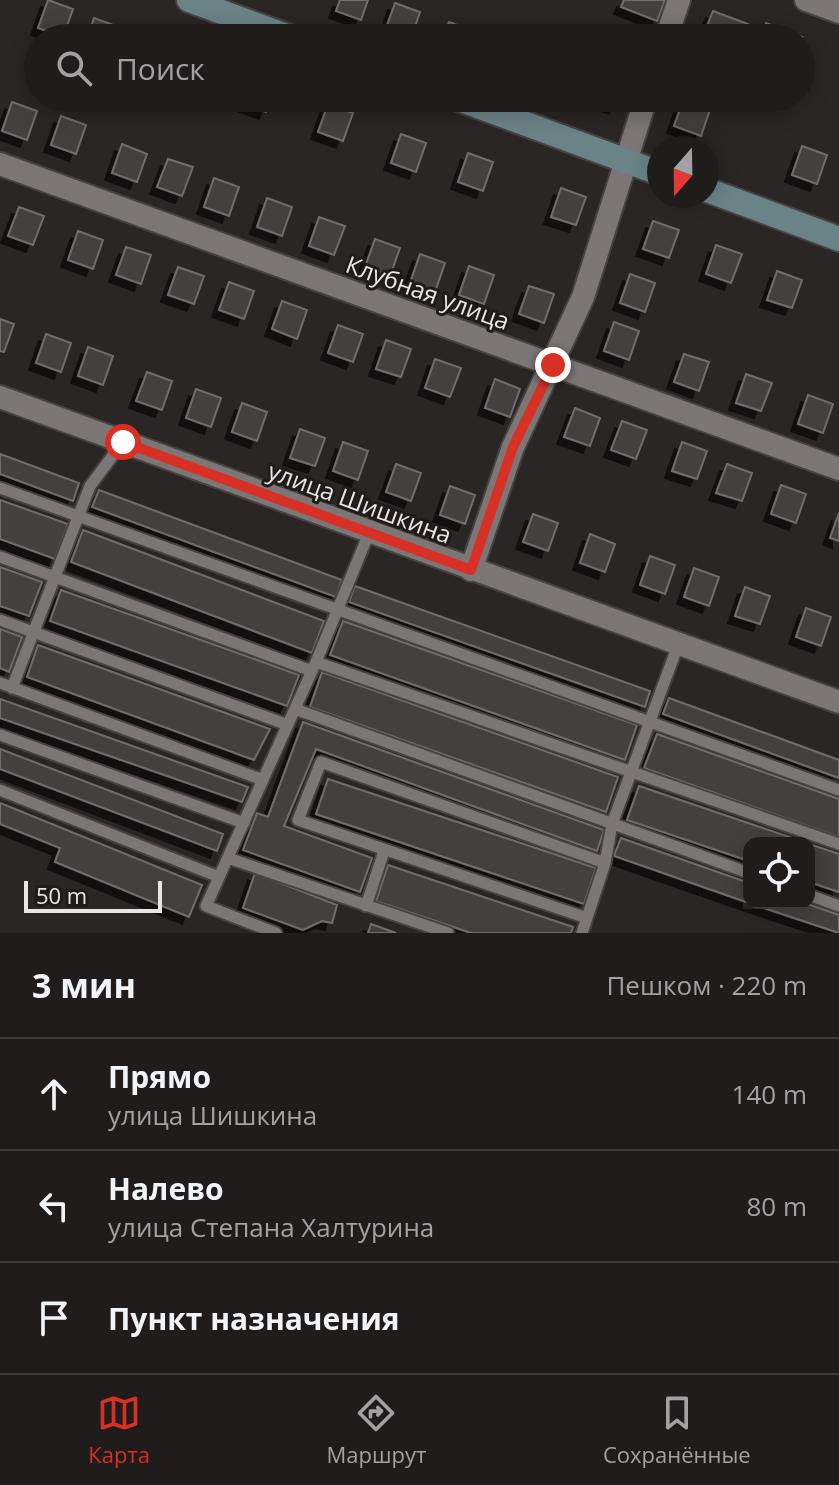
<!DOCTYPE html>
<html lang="ru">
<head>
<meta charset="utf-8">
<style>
  :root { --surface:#201c1c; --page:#282525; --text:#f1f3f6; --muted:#a2a1a3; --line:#3d3a3b; --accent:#d93025 }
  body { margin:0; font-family:"Open Sans",sans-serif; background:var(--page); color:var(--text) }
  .controls { position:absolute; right:24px; bottom:24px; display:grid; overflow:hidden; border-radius:16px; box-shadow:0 4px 20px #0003 }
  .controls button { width:72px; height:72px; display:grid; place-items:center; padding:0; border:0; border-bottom:2px solid var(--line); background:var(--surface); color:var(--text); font:40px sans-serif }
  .compass { position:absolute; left:647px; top:136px; width:72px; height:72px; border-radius:50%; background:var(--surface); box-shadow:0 4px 20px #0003; rotate:200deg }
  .scale { position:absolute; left:24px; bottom:20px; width:138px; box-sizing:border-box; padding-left:8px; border:4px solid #eae6e6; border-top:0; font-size:22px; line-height:28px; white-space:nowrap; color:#eae6e6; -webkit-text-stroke:6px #211c1c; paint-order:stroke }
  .stop { position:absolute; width:24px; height:24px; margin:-18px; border:6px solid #d93025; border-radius:50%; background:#fff }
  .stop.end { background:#d93025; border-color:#fff; box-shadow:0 2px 8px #0008 }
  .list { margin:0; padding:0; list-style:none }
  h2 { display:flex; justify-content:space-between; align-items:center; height:104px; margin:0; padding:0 32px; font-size:34px }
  h2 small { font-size:26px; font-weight:400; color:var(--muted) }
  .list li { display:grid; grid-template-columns:52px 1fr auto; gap:24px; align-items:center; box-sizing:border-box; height:112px; padding:0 32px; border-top:2px solid var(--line) }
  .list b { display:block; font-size:30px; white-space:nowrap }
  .list p { margin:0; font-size:26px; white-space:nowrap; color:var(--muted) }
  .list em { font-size:26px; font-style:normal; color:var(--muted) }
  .icon { flex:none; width:44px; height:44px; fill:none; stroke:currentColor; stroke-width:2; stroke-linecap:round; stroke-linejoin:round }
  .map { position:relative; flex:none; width:839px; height:933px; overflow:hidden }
  .search { position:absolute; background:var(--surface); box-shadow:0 4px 20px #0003; left:24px; right:24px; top:24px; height:88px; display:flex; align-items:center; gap:20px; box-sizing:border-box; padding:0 28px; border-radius:44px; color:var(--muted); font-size:30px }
  .sheet { height:440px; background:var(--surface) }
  nav { display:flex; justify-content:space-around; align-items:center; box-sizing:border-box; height:112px; border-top:2px solid var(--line); background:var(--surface); font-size:22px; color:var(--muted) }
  nav a { display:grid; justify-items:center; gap:4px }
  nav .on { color:var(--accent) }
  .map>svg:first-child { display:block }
</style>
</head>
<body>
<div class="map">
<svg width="839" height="933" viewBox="0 0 839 933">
  <defs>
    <filter id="shadow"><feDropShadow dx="-7" dy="7" stdDeviation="0" flood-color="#0009"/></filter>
  </defs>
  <rect width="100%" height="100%" fill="#2b2626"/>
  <path fill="#45403f" stroke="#726c6c" stroke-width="2" filter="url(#shadow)" d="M48,0l25,9 -10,28 -25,-9z
    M340,0h28l-7,20 -25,-9z
    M624,0h41l-8,21 -36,-14z
    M395,3l25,9 -9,26 -26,-7z
    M713,11l35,13 -5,14 -40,-2z
    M94,18l25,9 -4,11h-28z
    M449,22l25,9 -3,7h-28z
    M766,23l36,14 -1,1h-40z
    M243,98h28l-5,14 -25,-9z
    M591,98h29l-4,9z
    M684,98l29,3 -12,35 -27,-10z
    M12,102l25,9 -10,29 -25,-9z
    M328,104l25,9 -10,28 -25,-9z
    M61,116l25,9 -10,29 -25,-9z
    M401,134l25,9 -10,29 -25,-9z
    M122,144l25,10 -10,28 -25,-9z
    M802,146l25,9 -10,29 -25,-9z
    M468,153l25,9 -10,29 -25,-9z
    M168,159l25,8 -11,29 -25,-9z
    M214,178l25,9 -10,29 -25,-9z
    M561,188l25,9 -10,28 -25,-8z
    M267,198l25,9 -10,29 -25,-9z
    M19,207l25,9 -11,29 -25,-9z
    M319,217l26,9 -11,29 -25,-9z
    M653,221l26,9 -10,28 -26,-9z
    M78,231l25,9 -10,29 -25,-9z
    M375,239l25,9 -10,28 -25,-9z
    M716,245l26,9 -11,29 -25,-9z
    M126,247l25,8 -10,29 -25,-9z
    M420,254l25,9 -10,29 -25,-9z
    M469,266l25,9 -10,29 -25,-9z
    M178,267l26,9 -10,28 -26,-9z
    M777,271l25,9 -10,28 -25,-8z
    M630,274l25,9 -10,29 -25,-9z
    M229,282l25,9 -10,28 -25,-9z
    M529,286l25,8 -10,29 -25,-9z
    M282,301l25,9 -10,29 -25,-10z
    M0,319l14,5 -10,28 -4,-1z
    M614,322l25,9 -10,29 -25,-9z
    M338,325l25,9 -10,28 -25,-9z
    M46,334l25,9 -10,29 -25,-9z
    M386,340l25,9 -10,28 -25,-8z
    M88,347l25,9 -10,29 -25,-9z
    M684,354l25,8 -10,29 -25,-9z
    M435,359l26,9 -11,29 -25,-9z
    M147,372l25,9 -10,29 -26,-9z
    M746,374l26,9 -11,28 -25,-8z
    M495,379l25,10 -10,28 -25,-9z
    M196,389l25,9 -10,29 -25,-9z
    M808,395l25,9 -10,29 -25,-9z
    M242,403l25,9 -10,29 -25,-9z
    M575,408l25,10 -10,28 -26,-9z
    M622,421l25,9 -11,29 -25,-9z
    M300,429l25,9 -10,28 -25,-8z
    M343,442l25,9 -10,29 -25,-9z
    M682,442l25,9 -10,28 -25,-8z
    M0,454l79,29 -6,18 -73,-27z
    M396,464l25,9 -10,28 -25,-9z
    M727,464l25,9 -10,28 -26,-8z
    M781,485l25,9 -10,29 -25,-9z
    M450,486l25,9 -10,29 -25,-9z
    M99,490l243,90 -6,17 -244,-90z
    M0,500l68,24 -13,35 -55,-20z
    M839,513v28l-9,-3z
    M533,514l25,9 -10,28 -25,-9z
    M83,530l241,91 -12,32 -241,-91z
    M590,534l25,10 -10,28 -25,-9z
    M650,556l25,9 -10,29 -25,-9z
    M0,567l42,15 -13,34 -29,-10z
    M694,568l25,9 -10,29 -25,-9z
    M355,586l295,105 -5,16 -296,-105z
    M745,587l25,9 -10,28 -25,-8z
    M61,590l238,85 -12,31 -237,-85z
    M806,608l25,9 -10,29 -25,-9z
    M343,621l294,104 -12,35 -295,-105z
    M0,629l22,8 -13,35 -9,-4z
    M38,645l232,84 -16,31 -227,-83z
    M322,672l296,105 -12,35 -296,-105z
    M669,698l170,62v18l-176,-64z
    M0,699l248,88 -6,15 -242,-84z
    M303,722l301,108 -7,21 -281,-102 -32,77 88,32 -12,34 -117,-42 14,-37 11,4z
    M657,734l182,65v38l-195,-69z
    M0,749l223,85 -6,17 -217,-82z
    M328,779l268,89 -12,36 -268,-90z
    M639,786l168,57h-58v18l-122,-41z
    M0,803l202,82 -13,32 -134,-55 5,-14 -60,-24z
    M621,838l128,45v20l-135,-47z
    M809,844l30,10v38l-30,-10z
    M388,865l185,62 -2,6h-100l-95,-32z
    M255,873l82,32 -5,18 -10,-2 -19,9 -60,-22z
    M749,903h56l34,12v18z
    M371,924l25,9h-28z"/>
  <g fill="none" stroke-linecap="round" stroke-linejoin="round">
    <defs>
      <path id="lane" d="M0,488l839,302
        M0,557l312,114
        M0,620l288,105
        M316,662l523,182
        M0,683l263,97
        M12,688l78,-202 33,-44
        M295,709l454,164
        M0,735l244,88
        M0,790l219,87
        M228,858l220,75
        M809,895l30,11
        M366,906l18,-55
        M587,918l-289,-98 23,-58 284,101
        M276,933l-70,-27 110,-244 53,-129
        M582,933l23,-70 7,-39 66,-179"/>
      <path id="street" d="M806,0l33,12
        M666,38l13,-38
        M0,164l839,305
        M0,397l839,305
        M471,570l42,-123 70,-150 63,-199"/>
      <path id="secondary" d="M189,0l103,38
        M456,98l203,75
        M707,190l132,49"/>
    </defs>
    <use href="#lane" stroke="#474343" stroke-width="15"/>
    <use href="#street" stroke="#474343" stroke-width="26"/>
    <use href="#secondary" stroke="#474343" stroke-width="28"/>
    <use href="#lane" stroke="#7c7676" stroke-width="11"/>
    <use href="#street" stroke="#7c7676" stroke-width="22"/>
    <use href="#secondary" stroke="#6a8387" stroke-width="24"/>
  </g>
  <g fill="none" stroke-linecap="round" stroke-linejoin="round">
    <path stroke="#d93025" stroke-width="10" d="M123,442l348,128 42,-123 40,-82"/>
  </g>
  <g text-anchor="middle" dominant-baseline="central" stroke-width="6" stroke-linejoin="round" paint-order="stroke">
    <g font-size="24" fill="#eae6e6" stroke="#211c1c">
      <text transform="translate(428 292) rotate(20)">Клубная улица</text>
      <text transform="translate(360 502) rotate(20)">улица Шишкина</text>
    </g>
  </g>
</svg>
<div class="controls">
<button><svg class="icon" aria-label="locate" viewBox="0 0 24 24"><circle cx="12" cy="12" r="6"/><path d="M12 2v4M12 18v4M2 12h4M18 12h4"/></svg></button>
</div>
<svg class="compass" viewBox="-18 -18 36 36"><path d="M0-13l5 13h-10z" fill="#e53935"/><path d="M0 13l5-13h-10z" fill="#a2a1a3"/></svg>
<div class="scale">50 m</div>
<div class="stop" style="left:123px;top:442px"></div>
<div class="stop end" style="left:553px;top:365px"></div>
<div class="search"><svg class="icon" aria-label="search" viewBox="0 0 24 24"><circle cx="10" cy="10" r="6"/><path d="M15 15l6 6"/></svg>Поиск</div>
</div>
<section class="sheet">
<h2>3 мин<small>Пешком · 220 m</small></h2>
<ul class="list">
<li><svg class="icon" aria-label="ahead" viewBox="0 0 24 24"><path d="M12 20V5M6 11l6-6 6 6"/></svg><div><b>Прямо</b><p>улица Шишкина</p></div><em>140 m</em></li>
<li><svg class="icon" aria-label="left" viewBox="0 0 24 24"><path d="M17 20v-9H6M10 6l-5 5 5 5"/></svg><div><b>Налево</b><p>улица Степана Халтурина</p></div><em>80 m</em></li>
<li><svg class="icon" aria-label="arrive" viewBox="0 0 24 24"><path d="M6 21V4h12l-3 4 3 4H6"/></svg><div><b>Пункт назначения</b></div></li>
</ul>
</section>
<nav>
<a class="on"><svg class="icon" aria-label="map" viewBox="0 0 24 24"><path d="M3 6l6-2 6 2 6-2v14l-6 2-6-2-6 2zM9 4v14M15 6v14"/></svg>Карта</a>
<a><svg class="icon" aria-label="directions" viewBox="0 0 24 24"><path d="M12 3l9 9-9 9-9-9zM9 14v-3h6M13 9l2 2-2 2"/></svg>Маршрут</a>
<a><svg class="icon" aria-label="saved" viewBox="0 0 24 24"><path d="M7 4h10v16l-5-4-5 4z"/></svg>Сохранённые</a>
</nav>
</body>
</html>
